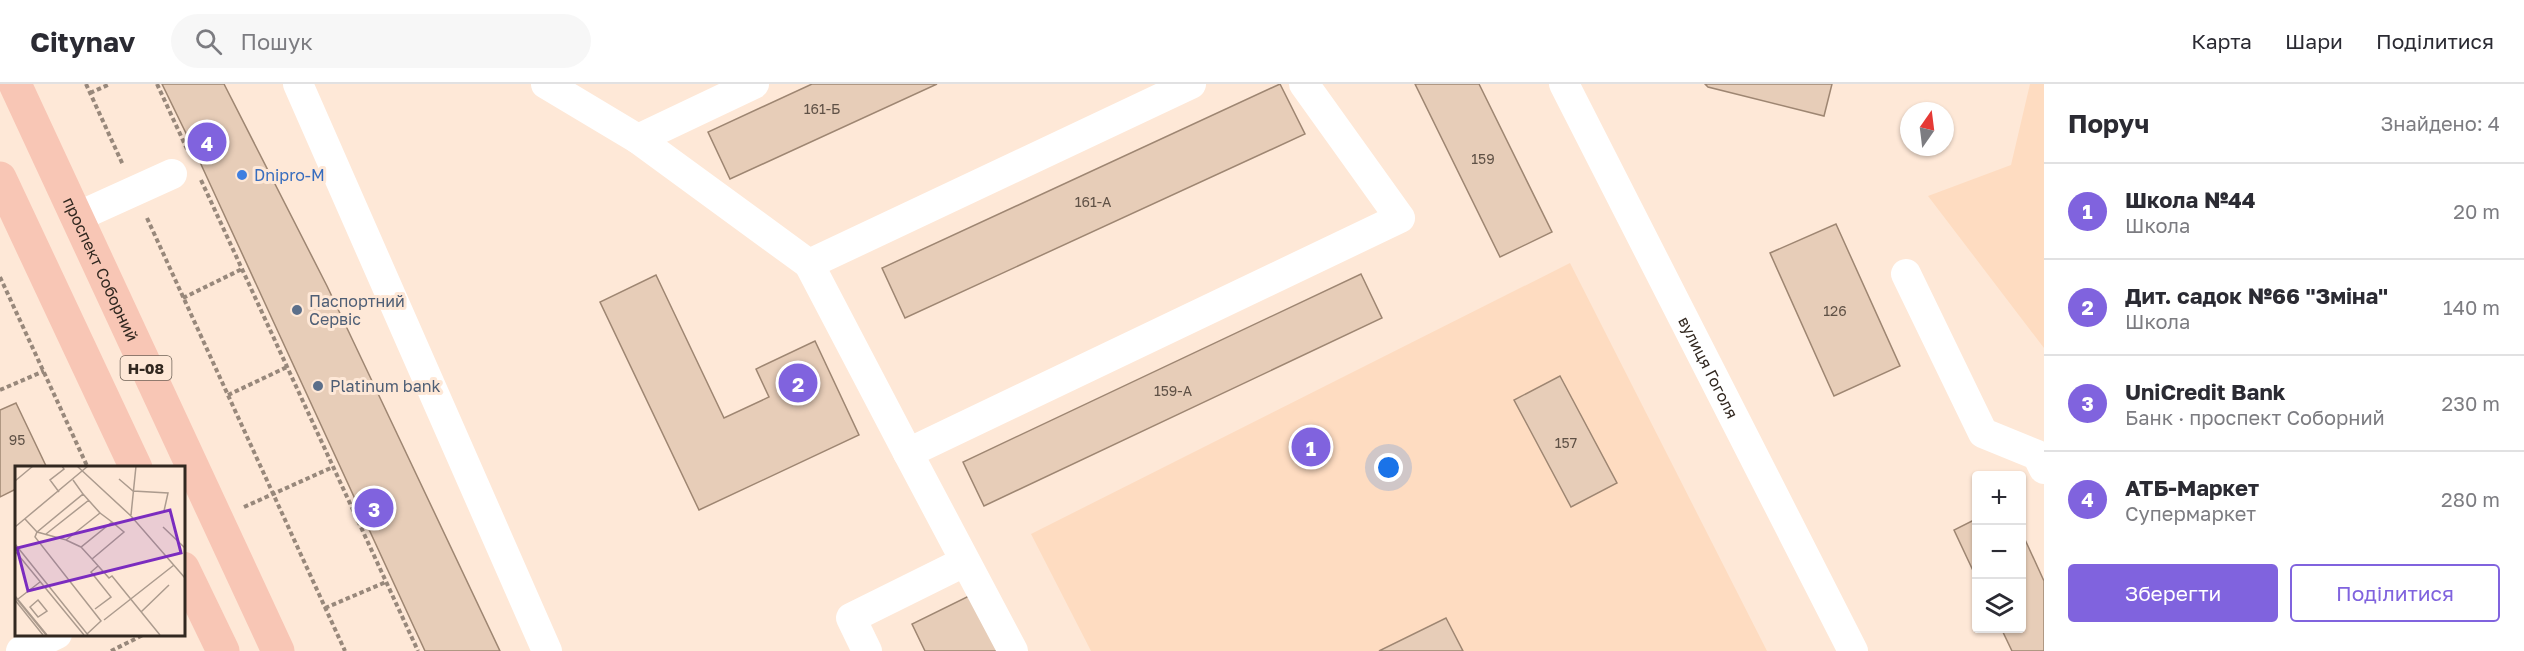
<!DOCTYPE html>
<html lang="uk">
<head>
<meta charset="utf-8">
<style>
  :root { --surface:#fff; --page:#f7f7f7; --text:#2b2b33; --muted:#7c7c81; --line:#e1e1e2; --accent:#8063de }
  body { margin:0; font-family:"Golos Text",sans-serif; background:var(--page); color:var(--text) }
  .controls { position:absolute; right:18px; bottom:18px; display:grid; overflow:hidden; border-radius:6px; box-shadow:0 2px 4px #0004 }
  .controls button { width:54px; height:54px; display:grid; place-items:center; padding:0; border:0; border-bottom:2px solid var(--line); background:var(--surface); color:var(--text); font:30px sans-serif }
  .compass { position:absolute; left:1900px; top:18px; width:54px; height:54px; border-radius:50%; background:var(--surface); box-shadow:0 2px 4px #0004; rotate:14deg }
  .you { position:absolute; left:1389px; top:384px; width:21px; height:21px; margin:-15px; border:4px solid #fff; border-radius:50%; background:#1a73e8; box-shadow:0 0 0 9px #1a73e833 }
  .badge { display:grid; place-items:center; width:39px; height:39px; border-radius:50%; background:var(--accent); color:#fff; font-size:20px; font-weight:700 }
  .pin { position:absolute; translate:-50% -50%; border:3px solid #fff; box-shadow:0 2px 6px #0006 }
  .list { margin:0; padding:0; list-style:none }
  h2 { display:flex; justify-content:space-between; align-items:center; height:78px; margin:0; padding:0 24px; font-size:26px }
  h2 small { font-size:20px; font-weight:400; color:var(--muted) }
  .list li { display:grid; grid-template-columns:39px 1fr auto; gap:18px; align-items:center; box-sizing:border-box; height:96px; padding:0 24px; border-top:2px solid var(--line) }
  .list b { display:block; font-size:22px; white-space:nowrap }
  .list p { margin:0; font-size:20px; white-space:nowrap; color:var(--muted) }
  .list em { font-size:20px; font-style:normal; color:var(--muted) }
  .actions { display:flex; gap:12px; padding:18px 24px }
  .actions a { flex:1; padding:14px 0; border:2px solid var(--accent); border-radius:6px; text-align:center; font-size:21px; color:var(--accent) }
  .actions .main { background:var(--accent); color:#fff }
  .icon { flex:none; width:33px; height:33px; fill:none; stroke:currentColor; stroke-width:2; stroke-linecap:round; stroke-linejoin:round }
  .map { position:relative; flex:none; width:2044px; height:567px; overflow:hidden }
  header { display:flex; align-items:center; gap:36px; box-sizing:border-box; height:84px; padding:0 30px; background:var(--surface); border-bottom:2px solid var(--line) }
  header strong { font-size:28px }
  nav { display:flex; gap:33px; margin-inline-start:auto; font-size:21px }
  .search { width:420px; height:54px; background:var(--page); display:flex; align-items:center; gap:15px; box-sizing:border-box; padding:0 21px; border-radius:33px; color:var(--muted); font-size:22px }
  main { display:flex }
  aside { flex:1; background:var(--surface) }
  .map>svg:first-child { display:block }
</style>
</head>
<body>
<header>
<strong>Citynav</strong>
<div class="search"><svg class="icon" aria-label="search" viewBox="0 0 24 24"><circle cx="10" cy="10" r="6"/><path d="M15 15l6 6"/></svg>Пошук</div>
<nav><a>Карта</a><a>Шари</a><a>Поділитися</a></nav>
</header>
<main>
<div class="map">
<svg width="2044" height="567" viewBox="0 0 2044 567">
  <rect width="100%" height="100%" fill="#fee8d7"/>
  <path fill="#fedcc1" d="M2030,0h14v264l-116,-152 83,-31z
    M1570,179l197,388h-676l-60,-117z"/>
  <path fill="#e7cdb8" stroke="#9e8672" stroke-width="1.5" d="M162,0h62l103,202 173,365h-75l-226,-491z
    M812,0h125l-207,95 -22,-47z
    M1280,0l25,50 -400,184 -23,-50z
    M1415,0h64l73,148 -52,25z
    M1705,0h127l-8,32 -116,-29z
    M1836,140l64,142 -66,30 -64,-143z
    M1361,190l21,44 -398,188 -21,-44z
    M656,191l68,143 45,-21 -13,-28 59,-28 44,94 -160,75 -99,-208z
    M1560,292l57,107 -46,24 -57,-107z
    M16,319l31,65h-31v21l-16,8v-87z
    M1976,435v58l-22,-47z
    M2022,449l22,48v70h-32l-11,-23h21z
    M971,511l27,56h-73l-13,-27z
    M1446,534l17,33h-84z"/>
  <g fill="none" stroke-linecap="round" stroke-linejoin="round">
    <path stroke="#98887b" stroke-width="4" stroke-dasharray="4.5 3" stroke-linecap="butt" d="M86,0l37,81
      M157,0l30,65
      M90,9l20,-9
      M201,96l217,471
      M147,134l198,433
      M0,193l88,191
      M183,214l59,-29
      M0,306l44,-19
      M228,311l59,-28
      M244,423l89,-40
      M325,524l61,-26
      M111,567l34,-17"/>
    <g stroke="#fff" stroke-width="30">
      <path d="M298,0l249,567"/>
      <path d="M546,0l92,55 116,-55"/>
      <path id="s1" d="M1564,0l289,567"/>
      <path d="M638,55l171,125 382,-180"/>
      <path d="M77,133l95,-43"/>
      <path d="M809,180l99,189 492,-235 -96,-134"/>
      <path d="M1906,190l77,159 54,22 7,14"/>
      <path d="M908,369l105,198"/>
      <path d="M21,567l36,-17"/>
      <path d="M867,567l-16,-33 113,-56"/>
    </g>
    <g stroke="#f8c6b5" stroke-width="33">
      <path id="s2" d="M15,0l263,567"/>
      <path d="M0,94l136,290"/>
      <path d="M183,484l40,83"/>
    </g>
  </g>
  <circle fill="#3f7fe0" stroke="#fee8d7" stroke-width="2" cx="242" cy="91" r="6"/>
  <g fill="#5c6f8a" stroke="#fee8d7" stroke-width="2">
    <circle cx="297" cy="226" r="6"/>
    <circle cx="318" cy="302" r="6"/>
  </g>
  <g text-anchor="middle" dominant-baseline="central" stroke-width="6" stroke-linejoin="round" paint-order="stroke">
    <g font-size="14" fill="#5f5146">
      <text x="822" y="24">161-Б</text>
      <text x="1483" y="74">159</text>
      <text x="1093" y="117">161-А</text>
      <text x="1835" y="226">126</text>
      <text x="1173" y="306">159-А</text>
      <text x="17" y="355">95</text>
      <text x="1566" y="358">157</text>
    </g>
    <rect fill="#fee8d7" stroke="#6f6257" stroke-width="1.5" x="120.5" y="272" width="51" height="24" rx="4.5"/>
    <g font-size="15" font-weight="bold" fill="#322820">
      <text x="146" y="284">Н-08</text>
    </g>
    <g font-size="16" fill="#366cbe" stroke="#fee8d7" text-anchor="start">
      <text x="254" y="91">Dnipro-M</text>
    </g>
    <g font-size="16" fill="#322820" stroke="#fee8d7">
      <text stroke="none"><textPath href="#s2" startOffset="204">проспект Соборний</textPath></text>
      <text stroke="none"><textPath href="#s1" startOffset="318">вулиця Гоголя</textPath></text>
    </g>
    <g font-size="16" fill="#4e5e75" stroke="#fee8d7" text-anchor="start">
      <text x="309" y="217">Паспортний<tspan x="309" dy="18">Сервіс</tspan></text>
      <text x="330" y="302">Platinum bank</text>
    </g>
  </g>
  <g transform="translate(15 382)">
    <rect width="170" height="170" fill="#fee8d7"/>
    <path fill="none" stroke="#ac9b8e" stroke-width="1.5" d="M62,0l54,50 54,62M104,13l14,12 35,2 -4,18M0,15l18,-15M44,26l-9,-12 14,-11 -2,-3M68,28l17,19 -34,27 -29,-8 -2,5 66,84 -14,13M116,49l5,-49M10,53l12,13 46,-38 -10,-14M0,61l73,-61M148,61l22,21M31,68l43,-34M51,74l15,7 31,-25 -12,-9M0,78l73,91M66,81l11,12 32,-27 -12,-10M0,85l69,84M77,93l17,19 3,-2 48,59M0,130l32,39M0,131l31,38M3,133l22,-17M0,134l28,35M23,134l9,11 -9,6 -8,-10zM80,143l16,-12 -20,-25 7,-6M126,146l28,-27M89,154l70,-55"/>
    <path fill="#7b2cbf" fill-opacity="0.15" stroke="#7b2cbf" stroke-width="3" d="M155,44l11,43 -153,38 -11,-43z"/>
    <rect width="170" height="170" fill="none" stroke="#322820" stroke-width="3"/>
  </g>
</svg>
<div class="controls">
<button>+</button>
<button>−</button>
<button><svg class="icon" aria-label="layers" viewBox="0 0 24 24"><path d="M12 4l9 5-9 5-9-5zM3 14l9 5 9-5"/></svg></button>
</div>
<svg class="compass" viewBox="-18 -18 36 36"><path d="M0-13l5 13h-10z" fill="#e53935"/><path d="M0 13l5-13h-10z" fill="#7c7c81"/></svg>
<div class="you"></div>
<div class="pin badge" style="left:1311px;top:363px">1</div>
<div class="pin badge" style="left:798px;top:299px">2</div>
<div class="pin badge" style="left:374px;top:424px">3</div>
<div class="pin badge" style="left:207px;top:58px">4</div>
</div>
<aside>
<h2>Поруч<small>Знайдено: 4</small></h2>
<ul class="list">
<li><span class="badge">1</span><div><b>Школа №44</b><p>Школа</p></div><em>20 m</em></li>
<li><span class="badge">2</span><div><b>Дит. садок №66 &quot;Зміна&quot;</b><p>Школа</p></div><em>140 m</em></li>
<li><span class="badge">3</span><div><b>UniCredit Bank</b><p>Банк · проспект Соборний</p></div><em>230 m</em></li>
<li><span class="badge">4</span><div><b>АТБ-Маркет</b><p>Супермаркет</p></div><em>280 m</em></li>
</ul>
<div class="actions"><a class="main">Зберегти</a><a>Поділитися</a></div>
</aside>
</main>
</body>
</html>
